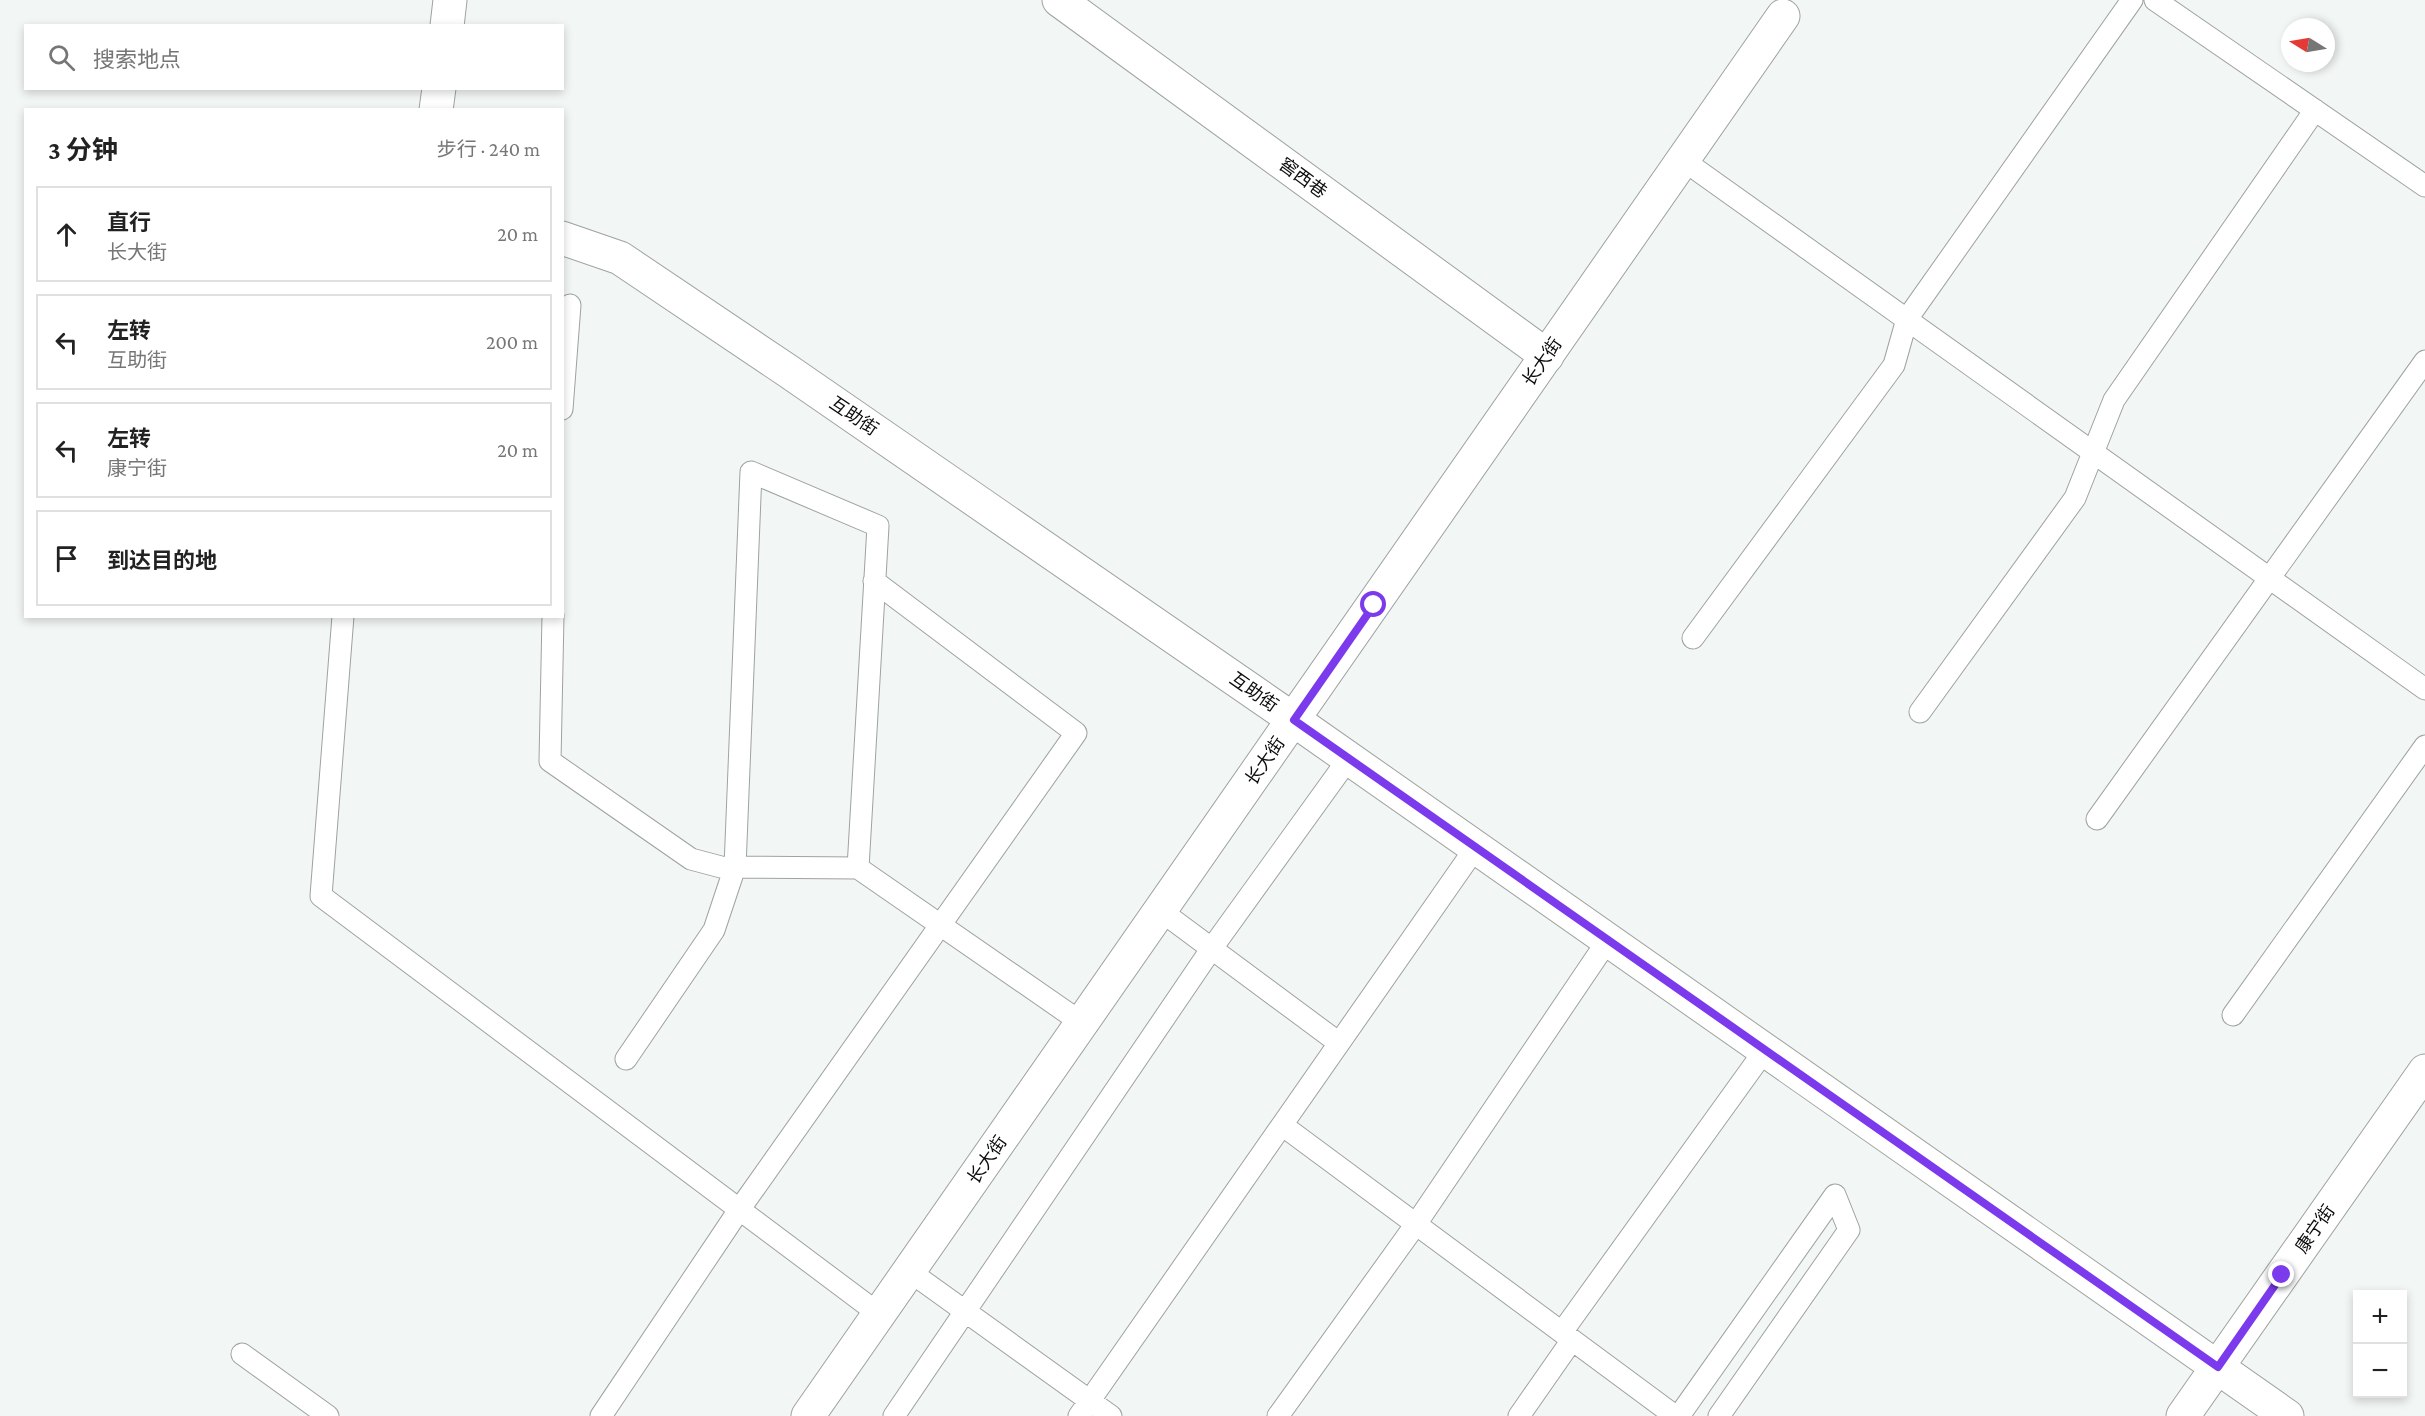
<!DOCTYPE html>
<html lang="zh">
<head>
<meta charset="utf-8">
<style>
  :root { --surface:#fff; --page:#f2f2f2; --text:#222; --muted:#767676; --line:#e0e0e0 }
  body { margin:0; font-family:"Crimson Pro","Noto Sans SC",serif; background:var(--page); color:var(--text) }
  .controls { position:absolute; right:18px; bottom:18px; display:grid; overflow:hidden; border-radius:0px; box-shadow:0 3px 9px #0003 }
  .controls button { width:54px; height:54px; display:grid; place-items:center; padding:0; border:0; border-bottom:2px solid var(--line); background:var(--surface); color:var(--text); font:30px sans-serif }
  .compass { position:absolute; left:2281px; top:18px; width:54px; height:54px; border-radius:50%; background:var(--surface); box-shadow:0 3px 9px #0003; rotate:281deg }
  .stop { position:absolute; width:18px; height:18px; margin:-14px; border:4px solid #7c3aed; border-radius:50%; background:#fff }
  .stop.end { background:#7c3aed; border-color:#fff; box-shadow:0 2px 6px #0008 }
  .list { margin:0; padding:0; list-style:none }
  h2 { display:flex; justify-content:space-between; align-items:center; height:78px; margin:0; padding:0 24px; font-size:26px }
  h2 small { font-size:20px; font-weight:400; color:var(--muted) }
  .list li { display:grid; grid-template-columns:39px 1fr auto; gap:18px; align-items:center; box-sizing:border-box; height:96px; margin:0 12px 12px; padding:0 12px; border:2px solid var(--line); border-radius:0px }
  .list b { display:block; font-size:22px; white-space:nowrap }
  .list p { margin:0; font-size:20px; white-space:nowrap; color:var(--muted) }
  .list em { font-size:20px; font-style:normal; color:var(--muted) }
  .icon { flex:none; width:33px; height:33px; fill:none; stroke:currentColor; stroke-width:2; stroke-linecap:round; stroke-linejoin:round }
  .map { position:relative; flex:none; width:2425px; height:1416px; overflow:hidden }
  .search { position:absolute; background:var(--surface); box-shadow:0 3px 9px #0003; left:24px; top:24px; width:540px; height:66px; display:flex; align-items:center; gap:15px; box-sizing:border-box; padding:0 21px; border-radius:0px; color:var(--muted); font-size:22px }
  .panel { position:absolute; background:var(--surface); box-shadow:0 3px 9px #0003; left:24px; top:108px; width:540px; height:510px; border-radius:0px }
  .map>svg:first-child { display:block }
</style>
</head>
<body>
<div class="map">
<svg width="2425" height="1416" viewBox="0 0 2425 1416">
  <rect width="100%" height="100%" fill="#f2f6f4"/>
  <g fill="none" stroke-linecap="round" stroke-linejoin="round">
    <defs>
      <path id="lane" d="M2155,0l270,186
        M1683,160l742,529
        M562,409l8,-104
        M343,616l-22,280 558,418
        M553,616l-3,145 141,98 30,8 137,1 224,155
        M1693,638l201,-273 13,-46 225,-319
        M1920,712l155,-214 39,-98 201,-290
        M2097,819l328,-458
        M1161,911l178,132
        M2233,1015l192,-269
        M626,1059l88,-129 21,-63 16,-395 127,54 -20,342
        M1282,1125l393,291
        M909,1271l202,145
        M1562,1332l203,-282
        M242,1354l86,62
        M601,1416l138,-206 337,-477 -202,-152
        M894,1416l318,-468 137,-190
        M1079,1416l397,-569
        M1278,1416l138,-192 192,-284
        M1519,1416l53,-76
        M1679,1416l156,-221 14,35 -130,186"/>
      <path id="street" d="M1059,0l488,356
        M447,26l3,-26
        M436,110l3,-22
        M562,238l58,20 168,113 506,349 993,696
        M2183,1416l242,-345"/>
      <path id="secondary" d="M808,1416l975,-1400"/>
    </defs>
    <use href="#lane" stroke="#9ea2a0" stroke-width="23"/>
    <use href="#street" stroke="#9ea2a0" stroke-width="35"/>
    <use href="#secondary" stroke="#9ea2a0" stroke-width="35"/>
    <use href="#lane" stroke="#fff" stroke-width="21"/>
    <use href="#street" stroke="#fff" stroke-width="33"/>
    <use href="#secondary" stroke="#fff" stroke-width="33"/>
  </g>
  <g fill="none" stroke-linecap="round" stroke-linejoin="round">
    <path stroke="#7c3aed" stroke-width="8" d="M1374,605l-80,115 924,647 64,-92"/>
  </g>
  <g text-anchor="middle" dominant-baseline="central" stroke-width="5" stroke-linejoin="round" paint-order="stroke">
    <g font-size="18" fill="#0c0d0c" stroke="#fff">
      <text transform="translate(1303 178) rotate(36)">窖西巷</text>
      <text transform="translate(1542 362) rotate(-55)">长大街</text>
      <text transform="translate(854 416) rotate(34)">互助街</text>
      <text transform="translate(1254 692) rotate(35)">互助街</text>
      <text transform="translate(1265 761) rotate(-55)">长大街</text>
      <text transform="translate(987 1160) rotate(-55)">长大街</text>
      <text transform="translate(2315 1229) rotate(-55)">康宁街</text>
    </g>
  </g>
</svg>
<div class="controls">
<button>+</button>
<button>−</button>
</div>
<svg class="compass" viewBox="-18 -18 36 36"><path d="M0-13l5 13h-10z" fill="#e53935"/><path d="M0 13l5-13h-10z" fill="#767676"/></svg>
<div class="stop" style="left:1374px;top:605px"></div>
<div class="stop end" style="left:2282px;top:1275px"></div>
<div class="search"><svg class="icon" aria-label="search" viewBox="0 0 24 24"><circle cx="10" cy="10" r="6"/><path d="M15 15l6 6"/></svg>搜索地点</div>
<section class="panel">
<h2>3 分钟<small>步行 · 240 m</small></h2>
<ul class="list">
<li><svg class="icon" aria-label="ahead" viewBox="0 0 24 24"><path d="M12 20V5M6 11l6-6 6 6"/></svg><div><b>直行</b><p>长大街</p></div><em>20 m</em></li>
<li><svg class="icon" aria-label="left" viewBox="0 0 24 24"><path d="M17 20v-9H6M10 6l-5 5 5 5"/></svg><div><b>左转</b><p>互助街</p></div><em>200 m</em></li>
<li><svg class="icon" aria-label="left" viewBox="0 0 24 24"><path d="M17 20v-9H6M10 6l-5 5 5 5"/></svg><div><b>左转</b><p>康宁街</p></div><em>20 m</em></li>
<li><svg class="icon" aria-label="arrive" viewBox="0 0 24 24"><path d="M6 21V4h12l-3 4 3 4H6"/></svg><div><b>到达目的地</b></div></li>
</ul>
</section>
</div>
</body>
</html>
